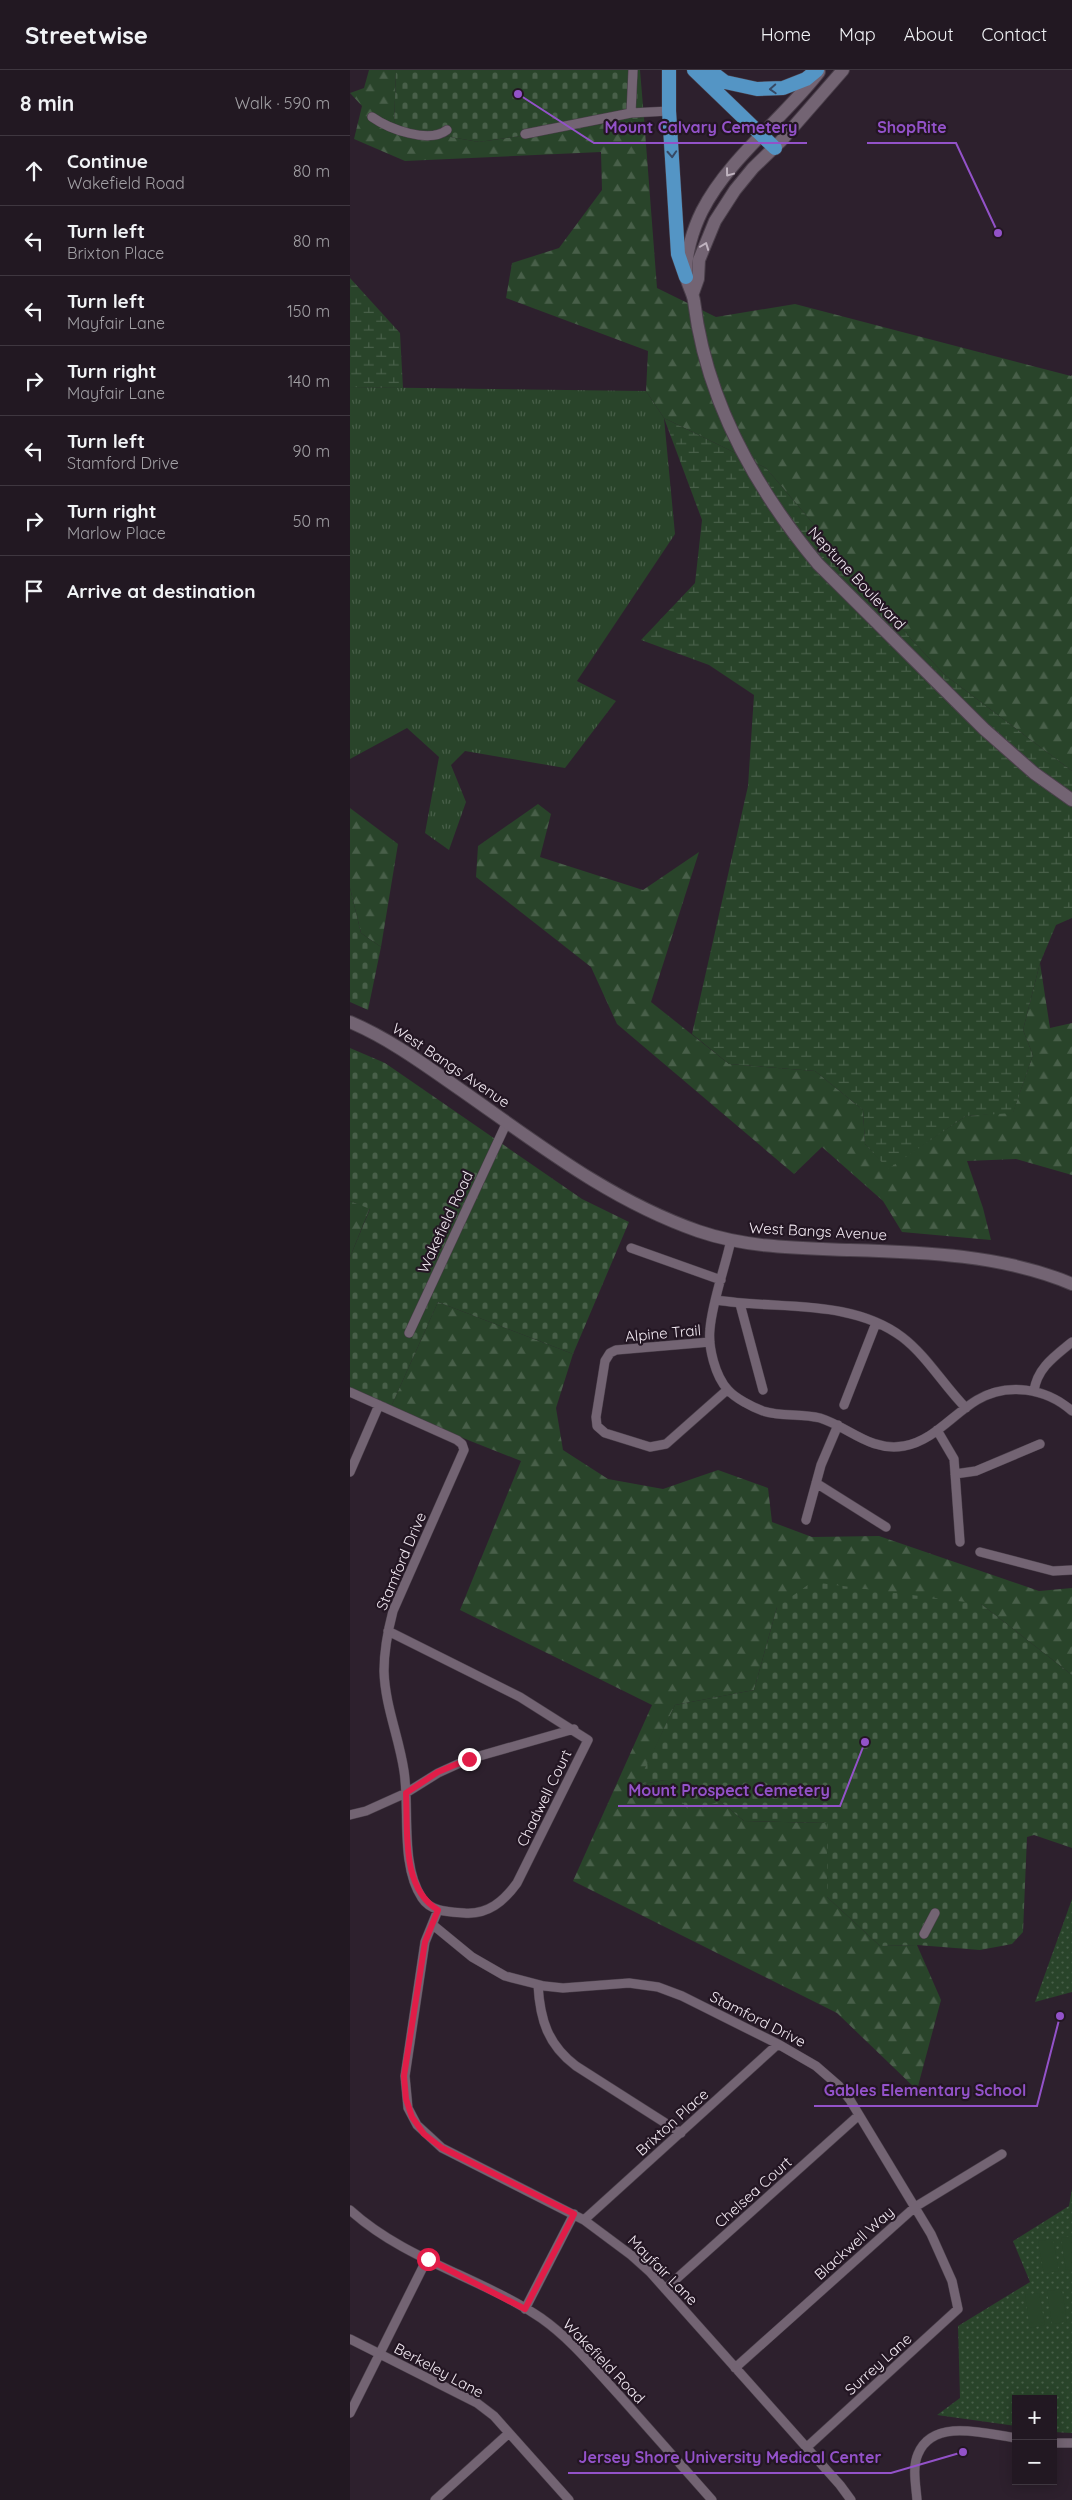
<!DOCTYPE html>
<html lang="en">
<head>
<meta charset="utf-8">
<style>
  :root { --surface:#221822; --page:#2a212a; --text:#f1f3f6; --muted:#a2a0a5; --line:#3f3740 }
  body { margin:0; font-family:Quicksand,sans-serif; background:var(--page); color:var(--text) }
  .controls { position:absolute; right:15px; bottom:15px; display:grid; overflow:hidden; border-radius:0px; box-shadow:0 2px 12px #0003 }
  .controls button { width:45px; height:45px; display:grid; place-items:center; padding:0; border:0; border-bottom:1px solid var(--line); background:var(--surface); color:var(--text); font:25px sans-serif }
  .stop { position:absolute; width:15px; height:15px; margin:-11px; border:4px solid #e11d48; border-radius:50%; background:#fff }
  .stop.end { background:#e11d48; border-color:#fff; box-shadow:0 1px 5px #0008 }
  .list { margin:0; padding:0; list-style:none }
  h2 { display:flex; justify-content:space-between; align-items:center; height:65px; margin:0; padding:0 20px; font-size:21px }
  h2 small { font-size:16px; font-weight:400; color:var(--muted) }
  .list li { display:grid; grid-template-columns:32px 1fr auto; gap:15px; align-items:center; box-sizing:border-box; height:70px; padding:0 20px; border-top:1px solid var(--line) }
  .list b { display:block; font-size:19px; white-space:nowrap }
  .list p { margin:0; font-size:16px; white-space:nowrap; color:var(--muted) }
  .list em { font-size:16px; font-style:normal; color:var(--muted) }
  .icon { flex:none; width:28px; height:28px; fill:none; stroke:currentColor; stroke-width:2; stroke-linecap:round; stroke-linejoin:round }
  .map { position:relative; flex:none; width:722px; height:2430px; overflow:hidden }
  header { display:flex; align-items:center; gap:30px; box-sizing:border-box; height:70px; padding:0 25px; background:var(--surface); border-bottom:1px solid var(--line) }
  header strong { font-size:24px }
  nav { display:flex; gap:28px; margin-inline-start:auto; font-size:18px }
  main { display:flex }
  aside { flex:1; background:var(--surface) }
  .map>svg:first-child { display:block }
</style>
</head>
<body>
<header>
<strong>Streetwise</strong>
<nav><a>Home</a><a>Map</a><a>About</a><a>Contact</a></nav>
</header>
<main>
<aside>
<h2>8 min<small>Walk · 590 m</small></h2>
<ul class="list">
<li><svg class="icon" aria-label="ahead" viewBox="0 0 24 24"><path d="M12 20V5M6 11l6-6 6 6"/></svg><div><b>Continue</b><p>Wakefield Road</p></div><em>80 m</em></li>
<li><svg class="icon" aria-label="left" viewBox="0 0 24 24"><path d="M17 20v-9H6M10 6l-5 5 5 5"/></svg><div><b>Turn left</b><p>Brixton Place</p></div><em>80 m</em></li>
<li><svg class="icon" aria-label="left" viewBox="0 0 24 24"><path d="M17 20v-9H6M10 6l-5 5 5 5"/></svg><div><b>Turn left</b><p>Mayfair Lane</p></div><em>150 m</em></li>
<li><svg class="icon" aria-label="right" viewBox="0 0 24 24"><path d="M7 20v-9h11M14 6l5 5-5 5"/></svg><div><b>Turn right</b><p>Mayfair Lane</p></div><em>140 m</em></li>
<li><svg class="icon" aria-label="left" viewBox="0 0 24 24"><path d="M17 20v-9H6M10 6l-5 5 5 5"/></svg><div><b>Turn left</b><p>Stamford Drive</p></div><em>90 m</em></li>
<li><svg class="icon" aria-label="right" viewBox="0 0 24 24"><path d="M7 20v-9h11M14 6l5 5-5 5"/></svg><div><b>Turn right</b><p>Marlow Place</p></div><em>50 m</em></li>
<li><svg class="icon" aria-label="arrive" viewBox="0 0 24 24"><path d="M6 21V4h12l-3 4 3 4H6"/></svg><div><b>Arrive at destination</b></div></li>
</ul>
</aside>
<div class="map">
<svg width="722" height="2430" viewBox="0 0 722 2430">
  <defs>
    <pattern id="grass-tufts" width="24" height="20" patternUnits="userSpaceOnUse" patternTransform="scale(1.25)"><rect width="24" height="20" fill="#29442a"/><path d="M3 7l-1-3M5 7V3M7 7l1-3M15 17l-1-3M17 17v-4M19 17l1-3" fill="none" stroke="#485f49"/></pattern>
    <pattern id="forest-firs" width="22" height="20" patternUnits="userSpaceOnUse" patternTransform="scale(1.25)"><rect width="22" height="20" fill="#29442a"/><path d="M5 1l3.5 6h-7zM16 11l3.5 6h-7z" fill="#485f49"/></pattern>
    <pattern id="wetland-marsh" width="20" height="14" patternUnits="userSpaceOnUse" patternTransform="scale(1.25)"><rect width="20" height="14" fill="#29442a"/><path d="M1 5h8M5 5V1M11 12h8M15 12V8" fill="none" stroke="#485f49"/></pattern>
    <pattern id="cemetery-stones" width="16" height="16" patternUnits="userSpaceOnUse" patternTransform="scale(1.25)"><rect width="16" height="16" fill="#29442a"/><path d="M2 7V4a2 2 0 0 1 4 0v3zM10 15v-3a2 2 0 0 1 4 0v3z" fill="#485f49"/></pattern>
    <pattern id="park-dots" width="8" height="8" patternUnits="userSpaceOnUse" patternTransform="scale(1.25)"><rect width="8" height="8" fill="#29442a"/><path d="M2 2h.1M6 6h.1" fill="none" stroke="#485f49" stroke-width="1.8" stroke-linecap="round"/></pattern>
  </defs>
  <rect width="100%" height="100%" fill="#2d202d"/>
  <path fill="url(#grass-tufts)" d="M0,317l296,4 18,27 11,116 -98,147 39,20 -51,67 -100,-17 -14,14 15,37 -17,48 -24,-17 14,-76 -32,-29 -57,31z"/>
  <path fill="url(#forest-firs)" d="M19,0h27l-2,57 85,15 165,-24 13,170 59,29 79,-13 276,72 1,-1v396l-127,-96 -33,-35 -146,-172 -102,-50 -18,-27 2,-40 -142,-53 6,-35 47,-15 43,-58 -1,-38 -196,9 -51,-22 8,-33 -12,-13 14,-5z
    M188,734l13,10 -11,43 103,33 56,-38 -48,150 78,62 86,7 48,39 2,34 23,24 78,-52 47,-4 20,-57 -10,-25 17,-67 10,65 22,-5v152l-56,-16 -49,2 16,47 8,32 -89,-8 -19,-31 -61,-54 -28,27 -177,-150 -26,-57 -115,-90 2,-31z
    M0,738l48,36 -17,103 -20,-14 -11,-45z
    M0,1131l20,7 -20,49z
    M88,1232l135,52 -17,54 7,42 45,29 55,10 55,-19 50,18 4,34 40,15 67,-1 160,55 33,-3v87l-91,-71 -204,3 -23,83 -79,15 -37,80 27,-5 55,21 24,20 83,2v74l53,49 37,-1 24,55 -24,90 -80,-77 -264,-132 79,-176 -192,-95 61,-149 -131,-52z"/>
  <path fill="url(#wetland-marsh)" d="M0,208l50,55 3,55 -53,-1z
    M314,348l102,50 146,172 33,35 127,96v147l-16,7 -16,38 -17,67 10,25 -20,58 -47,3 -78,53 -23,-25 -2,-34 -48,-39 -86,-7 -37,-30 56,-248 6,-91 -45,-30 -68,-25 54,-57 7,-63z"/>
  <path fill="url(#cemetery-stones)" d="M46,0h244l4,48 -165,24 -85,-15z
    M0,818l11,45 20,14 -13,63 -18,-8z
    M0,978l35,15 197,136 47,23 -56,132 -135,-52 -48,107 -40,-18v-134l20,-48 -20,-8z
    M462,1512l169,22 91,71v173l-38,-13 -7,2 -4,95 -11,12 -32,6 -63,-5 -37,1 -53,-49v-74l-83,-2 -24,-20 -30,11 -25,-32 -28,5 38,-80 79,-15 23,-83z"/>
  <path fill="url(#park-dots)" d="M722,1829v93l-37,10z
    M722,2119v244l-19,-1v-33h-37v27l-79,-11 23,-17 -2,-72 72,-44 -17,-41 56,-35z"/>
  <path fill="#29442a" d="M722,2166v33l-6,1 -5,-32z
    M703,2169l6,32 -15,3 -6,-33z
    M712,2219l5,33 -15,2 -5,-33z
    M689,2223l6,32 -15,3 -5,-33z"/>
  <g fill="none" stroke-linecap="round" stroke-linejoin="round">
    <defs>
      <path id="street" d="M281,43l2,-43
        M22,47c17,12 57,27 75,13
        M175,64l106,-21 38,-2
        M381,1170c-6,28 -19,62 -21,89 -2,18 5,47 18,61 7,8 24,17 35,21 19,6 38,2 57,7 29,9 50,34 84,28 29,-5 48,-31 73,-46 30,-18 69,-12 95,11
        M281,1178l90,32
        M367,1230c60,10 133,-2 185,37 25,19 42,49 64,71
        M390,1234l23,86
        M59,1263l98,-211
        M360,1272l-94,8 -6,3 -5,8 -9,56 1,9 8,7 45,14 16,-3 61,-54
        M684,1321c3,-23 21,-35 38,-49
        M0,1322l107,48 5,4 2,6 -71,161c-5,19 -9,39 -9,60 1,35 15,66 20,100 6,39 -4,94 18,127 9,14 27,14 42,15 24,2 40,-12 53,-30l71,-143 -68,-43 -132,-66
        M494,1335l32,-82
        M587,1360l17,29 6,83
        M0,1402l29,-67
        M605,1404l21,-3 64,-27
        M466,1413l70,44
        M456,1450l15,-55 17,-40
        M630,1482l73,19 19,-1
        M0,1745l16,-4 40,-18 32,-20 31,-14 105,-30
        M88,1840l-13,32 -20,134 3,32 9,17 25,23 142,72 47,35 19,17 190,213 11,15
        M83,1855l39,32 33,19 39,10 19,2 66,-5 29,4 24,9 96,48 38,22 23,20 11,14 81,134 21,47 6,28 -151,138
        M574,1864l11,-21
        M188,1915c2,35 10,60 38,81l105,67
        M0,2140c55,50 130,67 191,108 30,21 53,50 78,77 31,35 62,70 93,105
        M234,2150l194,-176
        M315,2219l194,-174
        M175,2239l49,-95
        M0,2269l127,64 17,13 75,84
        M385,2298l180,-161 87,-53
        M0,2343l77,-154
        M703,2373h19
        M85,2430l74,-67
        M567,2430c-1,-14 -5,-33 1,-46 15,-37 69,-20 98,-16"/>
      <path id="secondary" d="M469,2c-36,47 -90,86 -117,139 -9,18 -17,44 -16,65 1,8 7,17 8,25 12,100 61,187 124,263l166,165 50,44 38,27
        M343,223l5,-14 1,-19 16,-39 20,-31 18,-22 28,-27 62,-71
        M0,952c40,17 75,43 111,68 76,53 148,110 237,141 49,17 101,17 152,19 74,2 154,5 222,34"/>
      <path id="primary" d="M319,0v41l9,143 8,23
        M344,0l81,78
        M359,0l16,12 32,7 26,-1 23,-9 11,-9"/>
    </defs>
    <use href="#street" stroke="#4a3f4a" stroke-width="10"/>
    <use href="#secondary" stroke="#4a3f4a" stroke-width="14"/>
    <use href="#primary" stroke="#4a3f4a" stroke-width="15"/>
    <use href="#street" stroke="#736473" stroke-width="9"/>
    <use href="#secondary" stroke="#736473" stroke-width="12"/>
    <use href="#primary" stroke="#5495c5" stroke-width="14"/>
  </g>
  <defs><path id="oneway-chevron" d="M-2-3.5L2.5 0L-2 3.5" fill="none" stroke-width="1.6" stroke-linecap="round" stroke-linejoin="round" transform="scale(1.25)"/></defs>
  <g stroke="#374964">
    <use href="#oneway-chevron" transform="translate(423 19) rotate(177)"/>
    <use href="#oneway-chevron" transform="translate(322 84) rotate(87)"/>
  </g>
  <g stroke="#c0b4c0">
    <use href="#oneway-chevron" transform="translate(379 103) rotate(127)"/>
    <use href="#oneway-chevron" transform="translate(355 176) rotate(-69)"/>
  </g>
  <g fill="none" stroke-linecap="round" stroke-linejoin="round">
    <path stroke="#e11d48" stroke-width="6" d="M78,2189l97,50 49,-95 -132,-66 -18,-14 -12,-17 -6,-18 -2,-23 21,-134 13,-32c-37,-22 -30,-79 -32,-117l32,-21 31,-13"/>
  </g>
  <g text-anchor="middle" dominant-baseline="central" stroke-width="4.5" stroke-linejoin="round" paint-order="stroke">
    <g font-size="15" fill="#f3eaf3" stroke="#231623">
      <text transform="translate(507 508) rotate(47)">Neptune Boulevard</text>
      <text transform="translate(101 995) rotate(34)">West Bangs Avenue</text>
      <text transform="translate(95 1152) rotate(-65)">Wakefield Road</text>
      <text transform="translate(468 1161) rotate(3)">West Bangs Avenue</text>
      <text transform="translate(313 1263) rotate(-5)">Alpine Trail</text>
      <text transform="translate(51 1491) rotate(-67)">Stamford Drive</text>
      <text transform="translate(194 1728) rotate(-64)">Chadwell Court</text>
      <text transform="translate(408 1949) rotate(27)">Stamford Drive</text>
      <text transform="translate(322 2052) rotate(-42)">Brixton Place</text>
      <text transform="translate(403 2122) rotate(-42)">Chelsea Court</text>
      <text transform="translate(504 2173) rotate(-42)">Blackwell Way</text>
      <text transform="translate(313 2200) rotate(45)">Mayfair Lane</text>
      <text transform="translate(254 2291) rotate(46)">Wakefield Road</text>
      <text transform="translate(528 2294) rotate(-42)">Surrey Lane</text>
      <text transform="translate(89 2300) rotate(28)">Berkeley Lane</text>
    </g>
  </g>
  <path fill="none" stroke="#9352c9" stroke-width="2" d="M168 24L244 73H457M648 163L606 73H517M515 1672L490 1736H268M710 1946L687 2036H464M613 2382L541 2403H218"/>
  <g fill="#9352c9" stroke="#231623" stroke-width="2">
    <circle cx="168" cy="24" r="5"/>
    <circle cx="648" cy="163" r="5"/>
    <circle cx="515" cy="1672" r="5"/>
    <circle cx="710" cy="1946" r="5"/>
    <circle cx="613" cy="2382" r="5"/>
  </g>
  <g font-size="16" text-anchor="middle" font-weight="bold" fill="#9352c9" stroke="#231623" stroke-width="4.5" stroke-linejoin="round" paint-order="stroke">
    <text x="351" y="63">Mount Calvary Cemetery</text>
    <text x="562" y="63">ShopRite</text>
    <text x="379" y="1726">Mount Prospect Cemetery</text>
    <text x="575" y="2026">Gables Elementary School</text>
    <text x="380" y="2393">Jersey Shore University Medical Center</text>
  </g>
</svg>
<div class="controls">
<button>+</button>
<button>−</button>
</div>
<div class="stop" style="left:78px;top:2189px"></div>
<div class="stop end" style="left:119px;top:1689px"></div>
</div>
</main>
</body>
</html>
